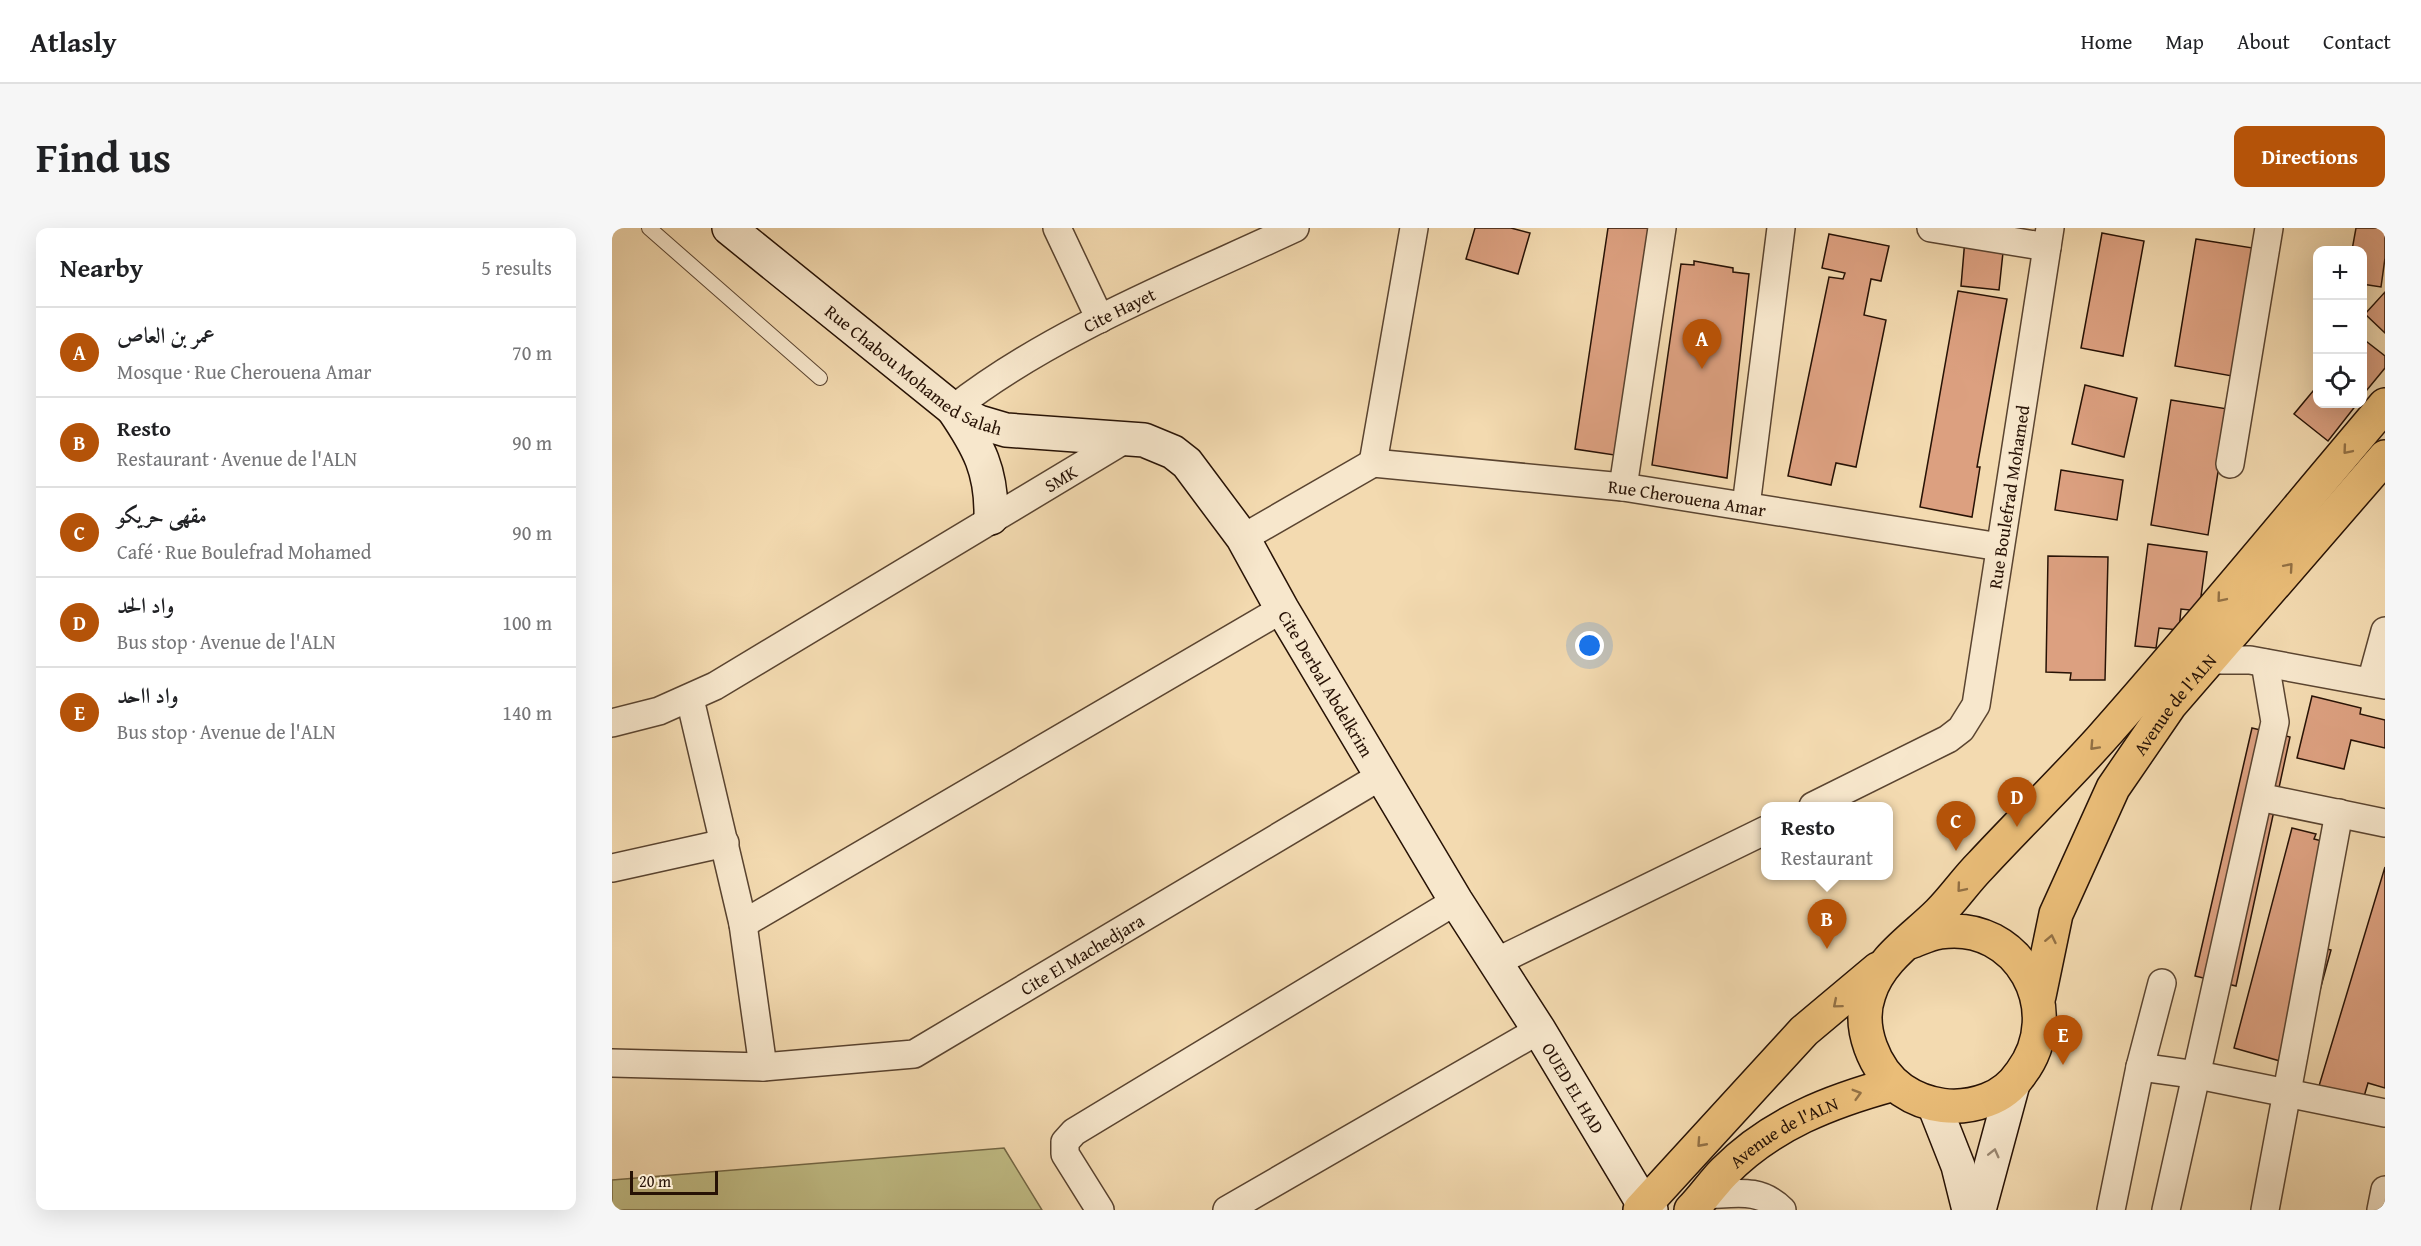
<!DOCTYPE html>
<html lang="en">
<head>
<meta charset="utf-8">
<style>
  :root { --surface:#fff; --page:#f6f6f6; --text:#202124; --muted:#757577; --line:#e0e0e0; --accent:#b45309 }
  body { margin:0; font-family:"Gentium Book Plus",Amiri,serif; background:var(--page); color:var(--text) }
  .controls { position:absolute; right:18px; top:18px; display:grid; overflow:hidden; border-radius:12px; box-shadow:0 6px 24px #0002 }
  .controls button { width:54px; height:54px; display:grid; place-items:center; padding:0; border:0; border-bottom:2px solid var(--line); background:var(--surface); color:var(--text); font:30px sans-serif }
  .scale { position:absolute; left:18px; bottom:15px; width:88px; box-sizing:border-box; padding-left:6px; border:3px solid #271205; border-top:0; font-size:16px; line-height:21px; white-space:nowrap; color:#271205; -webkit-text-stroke:4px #f7e7cc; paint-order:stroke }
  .you { position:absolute; left:978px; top:418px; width:21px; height:21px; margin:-15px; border:4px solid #fff; border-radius:50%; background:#1a73e8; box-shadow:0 0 0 9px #1a73e833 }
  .badge { display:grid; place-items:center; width:39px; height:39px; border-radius:50%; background:var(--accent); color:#fff; font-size:20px; font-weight:700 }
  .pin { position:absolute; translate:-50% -50px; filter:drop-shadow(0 2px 3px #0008) }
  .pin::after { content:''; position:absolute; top:32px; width:21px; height:18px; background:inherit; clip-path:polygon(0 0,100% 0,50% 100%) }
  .popup { position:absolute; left:1149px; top:574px; width:132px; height:78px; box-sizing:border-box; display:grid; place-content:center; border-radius:12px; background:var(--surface); filter:drop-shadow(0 2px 4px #0005); font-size:20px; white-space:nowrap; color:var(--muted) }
  .popup b { font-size:22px; color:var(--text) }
  .popup::after { content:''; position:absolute; left:50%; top:100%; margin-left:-12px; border:12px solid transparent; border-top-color:var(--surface) }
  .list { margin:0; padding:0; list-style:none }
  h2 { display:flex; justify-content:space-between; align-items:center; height:78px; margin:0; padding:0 24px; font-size:26px }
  h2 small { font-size:20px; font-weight:400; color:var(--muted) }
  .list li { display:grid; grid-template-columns:39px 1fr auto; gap:18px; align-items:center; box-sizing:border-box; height:90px; padding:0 24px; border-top:2px solid var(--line) }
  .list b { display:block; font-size:22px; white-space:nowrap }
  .list p { margin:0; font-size:20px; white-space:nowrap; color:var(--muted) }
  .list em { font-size:20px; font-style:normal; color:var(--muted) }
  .icon { flex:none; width:33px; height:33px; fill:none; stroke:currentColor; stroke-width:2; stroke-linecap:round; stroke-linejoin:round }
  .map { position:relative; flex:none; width:1773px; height:982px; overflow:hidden; border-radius:12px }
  header { display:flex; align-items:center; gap:36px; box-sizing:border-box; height:84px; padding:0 30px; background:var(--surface); border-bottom:2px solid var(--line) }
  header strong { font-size:28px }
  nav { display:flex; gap:33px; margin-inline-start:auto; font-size:21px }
  .intro { display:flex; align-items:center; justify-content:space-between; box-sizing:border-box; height:144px; padding:0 36px }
  h1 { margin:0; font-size:42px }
  .button { padding:15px 27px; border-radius:12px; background:var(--accent); color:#fff; font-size:21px; font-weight:700 }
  main { display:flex; gap:36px; padding:0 36px }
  aside { flex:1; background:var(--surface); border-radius:12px; box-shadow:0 6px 24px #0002 }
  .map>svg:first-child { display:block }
</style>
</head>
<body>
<header>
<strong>Atlasly</strong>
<nav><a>Home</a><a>Map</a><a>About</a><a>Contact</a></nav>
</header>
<div class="intro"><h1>Find us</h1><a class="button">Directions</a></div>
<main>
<aside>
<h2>Nearby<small>5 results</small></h2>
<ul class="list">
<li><span class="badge">A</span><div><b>عمر بن العاص</b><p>Mosque · Rue Cherouena Amar</p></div><em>70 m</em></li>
<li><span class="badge">B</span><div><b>Resto</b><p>Restaurant · Avenue de l'ALN</p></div><em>90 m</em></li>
<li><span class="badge">C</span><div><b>مقهى حريكو</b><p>Café · Rue Boulefrad Mohamed</p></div><em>90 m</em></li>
<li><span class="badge">D</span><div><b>واد الحد</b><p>Bus stop · Avenue de l'ALN</p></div><em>100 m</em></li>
<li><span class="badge">E</span><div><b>واد ااحد</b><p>Bus stop · Avenue de l'ALN</p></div><em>140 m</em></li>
</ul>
</aside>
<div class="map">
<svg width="1773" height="982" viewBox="0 0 1773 982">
  <rect width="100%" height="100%" fill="#f3dab0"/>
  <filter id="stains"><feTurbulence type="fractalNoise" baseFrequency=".00333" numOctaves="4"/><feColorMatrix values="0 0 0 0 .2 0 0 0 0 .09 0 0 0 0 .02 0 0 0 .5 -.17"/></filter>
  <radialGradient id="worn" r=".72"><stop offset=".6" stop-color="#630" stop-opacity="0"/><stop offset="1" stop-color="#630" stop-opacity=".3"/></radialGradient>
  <path fill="#c1be87" stroke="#746846" stroke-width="1.5" d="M392,920l38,62h-430v-30z"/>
  <path fill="#dca080" stroke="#271205" stroke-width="1.5" d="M863,0h36l19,5 -12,41 -52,-15z
    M996,0h55l-42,228 -46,-7z
    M1744,0h29v30l-4,29 -19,-3v-34h-10z
    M1490,5l42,8 -21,115 -42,-8z
    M1217,6l60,12 -8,35 -10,-2 -7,36 22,5 -30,147 -20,-4 -5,22 -43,-9 41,-199 14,2 2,-6 -23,-5z
    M1353,11l39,4 -5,47 -38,-4z
    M1584,11l57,9 -21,128 -57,-10z
    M1082,33l39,7v4l16,2 -22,204 -75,-13 29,-201 13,1z
    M1346,63l49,8 -30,168h3l-8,50 -52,-10z
    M1773,64v41l-20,-19z
    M1750,110l23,18v12l-23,28z
    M1473,157l52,13 -13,59 -52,-13z
    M1706,157v19h39l-29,37 -34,-27z
    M1559,172l57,9 -20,126 -57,-10z
    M1449,242l62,10 -6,40 -62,-10z
    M1536,316l59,8 -8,59 -18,-2 -2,21 -20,-2 -3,20 -21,-2z
    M1436,328l60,1 -3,123h-35l1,-7 -25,-1z
    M1700,468l49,12 -1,6 25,6v28l-34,-8 -7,29 -47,-11z
    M1640,500l38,9 -54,249 -41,-10z
    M1680,600l24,6 -2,5 31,8 -43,95 29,8 -11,40 -19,-5 -21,76 -46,-13z
    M1773,639v221l-17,-5 -5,17 -44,-14z"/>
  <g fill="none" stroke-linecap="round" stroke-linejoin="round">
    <defs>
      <path id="service" d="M37,0l171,150"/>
      <g id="minor">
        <path d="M445,0l43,91"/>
        <path d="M1319,0l116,19"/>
        <path id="s1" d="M341,181c96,-76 231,-129 342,-181"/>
        <path id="s2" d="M761,235l250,24 377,60"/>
        <path d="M761,235l41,-235"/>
        <path d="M1618,236l39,-236"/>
        <path d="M1011,259l39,-259"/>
        <path d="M1134,278l35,-278"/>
        <path d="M631,310l130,-75"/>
        <path d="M1582,432h56l135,25"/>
        <path d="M1759,454l14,-51"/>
        <path d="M78,471l53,225 20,143"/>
        <path id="s3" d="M0,495l47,-12 56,-25 414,-249"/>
        <path d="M1647,569l126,26"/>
        <path id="s4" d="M1201,578l135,-67 13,-10 15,-24 74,-477"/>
        <path d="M0,640l113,-25"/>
        <path d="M131,696l539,-315"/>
        <path d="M884,734l270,-132"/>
        <path id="s5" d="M0,835l151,4 151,-13 467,-278"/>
        <path d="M1528,839l58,8 187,38"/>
        <path d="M1093,967c30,-1 54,-8 77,15"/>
        <path d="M488,982l-35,-56v-12l9,-10 382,-231"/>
        <path d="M615,982l312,-180"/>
        <path d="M1499,982l29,-143 22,-84"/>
        <path d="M1554,982l109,-488 -10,-59"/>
        <path d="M1653,982l74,-397"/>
        <path d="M1769,982l4,-20"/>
      </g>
      <g id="secondary">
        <path id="s6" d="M117,0l224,181 26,13 27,8 138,10 29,12 14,11 56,75 39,71 174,292 83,129 105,175 7,5"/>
        <path d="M341,181c26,38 39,62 38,109"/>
        <path d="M1322,877l24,61 11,44"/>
        <path d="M1367,982l34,-126"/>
      </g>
      <g id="primary">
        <path d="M1298,714c9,-3 20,-9 30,-10 79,-12 128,79 81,141 -8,12 -20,22 -34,27 -29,11 -60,7 -85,-10 -28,-20 -45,-63 -33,-96 11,-35 45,-56 70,-81 15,-15 27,-33 42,-48 39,-42 80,-82 119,-125 97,-109 190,-223 285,-335"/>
        <path id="s7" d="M1427,768l17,-82 57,-126 57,-83 215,-248"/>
        <path d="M1028,982l164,-179 74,-62"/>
        <path id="s8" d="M1079,982c12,-12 22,-27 33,-38 47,-48 107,-71 170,-88"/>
      </g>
    </defs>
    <use href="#service" stroke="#5a4430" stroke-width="16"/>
    <use href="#minor" stroke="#5a4430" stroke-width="30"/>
    <use href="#secondary" stroke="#271205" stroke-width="36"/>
    <use href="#primary" stroke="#271205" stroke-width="36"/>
    <use href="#service" stroke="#f7e7cc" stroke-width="14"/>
    <use href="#minor" stroke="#f7e7cc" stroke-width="27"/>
    <use href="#secondary" stroke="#f7e7cc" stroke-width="33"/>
    <use href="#primary" stroke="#eabd78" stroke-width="33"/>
  </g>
  <defs><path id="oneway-chevron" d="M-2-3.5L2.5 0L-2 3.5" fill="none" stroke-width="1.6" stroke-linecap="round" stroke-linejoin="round" transform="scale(1.5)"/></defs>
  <g stroke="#927044">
    <use href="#oneway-chevron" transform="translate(1735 222) rotate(130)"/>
    <use href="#oneway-chevron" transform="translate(1677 339) rotate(-49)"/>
    <use href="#oneway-chevron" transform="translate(1609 370) rotate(130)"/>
    <use href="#oneway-chevron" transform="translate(1482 518) rotate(133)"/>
    <use href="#oneway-chevron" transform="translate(1349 660) rotate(130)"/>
    <use href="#oneway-chevron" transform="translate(1439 711) rotate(-78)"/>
    <use href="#oneway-chevron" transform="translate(1225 776) rotate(140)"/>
    <use href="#oneway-chevron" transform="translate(1245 866) rotate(-16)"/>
    <use href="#oneway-chevron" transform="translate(1089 915) rotate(132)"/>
  </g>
  <use stroke="#998772" href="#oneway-chevron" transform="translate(1382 925) rotate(-76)"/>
  <g text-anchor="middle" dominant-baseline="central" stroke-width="4.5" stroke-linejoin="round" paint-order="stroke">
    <g font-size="18" fill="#271205" stroke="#f7e7cc">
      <text stroke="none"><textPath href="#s1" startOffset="194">Cite Hayet</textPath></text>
      <text stroke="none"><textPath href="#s6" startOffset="234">Rue Chabou Mohamed Salah</textPath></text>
      <text stroke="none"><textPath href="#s3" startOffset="513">SMK</textPath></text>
      <text stroke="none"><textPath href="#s4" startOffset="406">Rue Boulefrad Mohamed</textPath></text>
      <text stroke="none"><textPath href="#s2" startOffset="316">Rue Cherouena Amar</textPath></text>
      <text stroke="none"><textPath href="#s6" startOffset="794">Cite Derbal Abdelkrim</textPath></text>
      <text stroke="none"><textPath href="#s7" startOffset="326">Avenue de l'ALN</textPath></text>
      <text stroke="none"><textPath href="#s5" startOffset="498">Cite El Machedjara</textPath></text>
      <text stroke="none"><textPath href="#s6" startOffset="1268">OUED EL HAD</textPath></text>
      <text stroke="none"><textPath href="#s8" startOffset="123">Avenue de l'ALN</textPath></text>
    </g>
  </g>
  <rect width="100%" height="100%" filter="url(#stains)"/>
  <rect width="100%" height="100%" fill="url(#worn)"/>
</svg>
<div class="controls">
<button>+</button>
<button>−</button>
<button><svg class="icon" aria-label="locate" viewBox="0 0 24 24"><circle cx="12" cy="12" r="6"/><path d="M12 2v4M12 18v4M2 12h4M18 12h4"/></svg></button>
</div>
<div class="scale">20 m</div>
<div class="you"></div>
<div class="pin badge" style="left:1090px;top:141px">A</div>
<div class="pin badge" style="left:1215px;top:721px">B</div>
<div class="popup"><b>Resto</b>Restaurant</div>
<div class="pin badge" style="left:1344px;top:623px">C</div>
<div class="pin badge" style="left:1405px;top:599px">D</div>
<div class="pin badge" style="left:1451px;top:837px">E</div>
</div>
</main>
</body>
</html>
